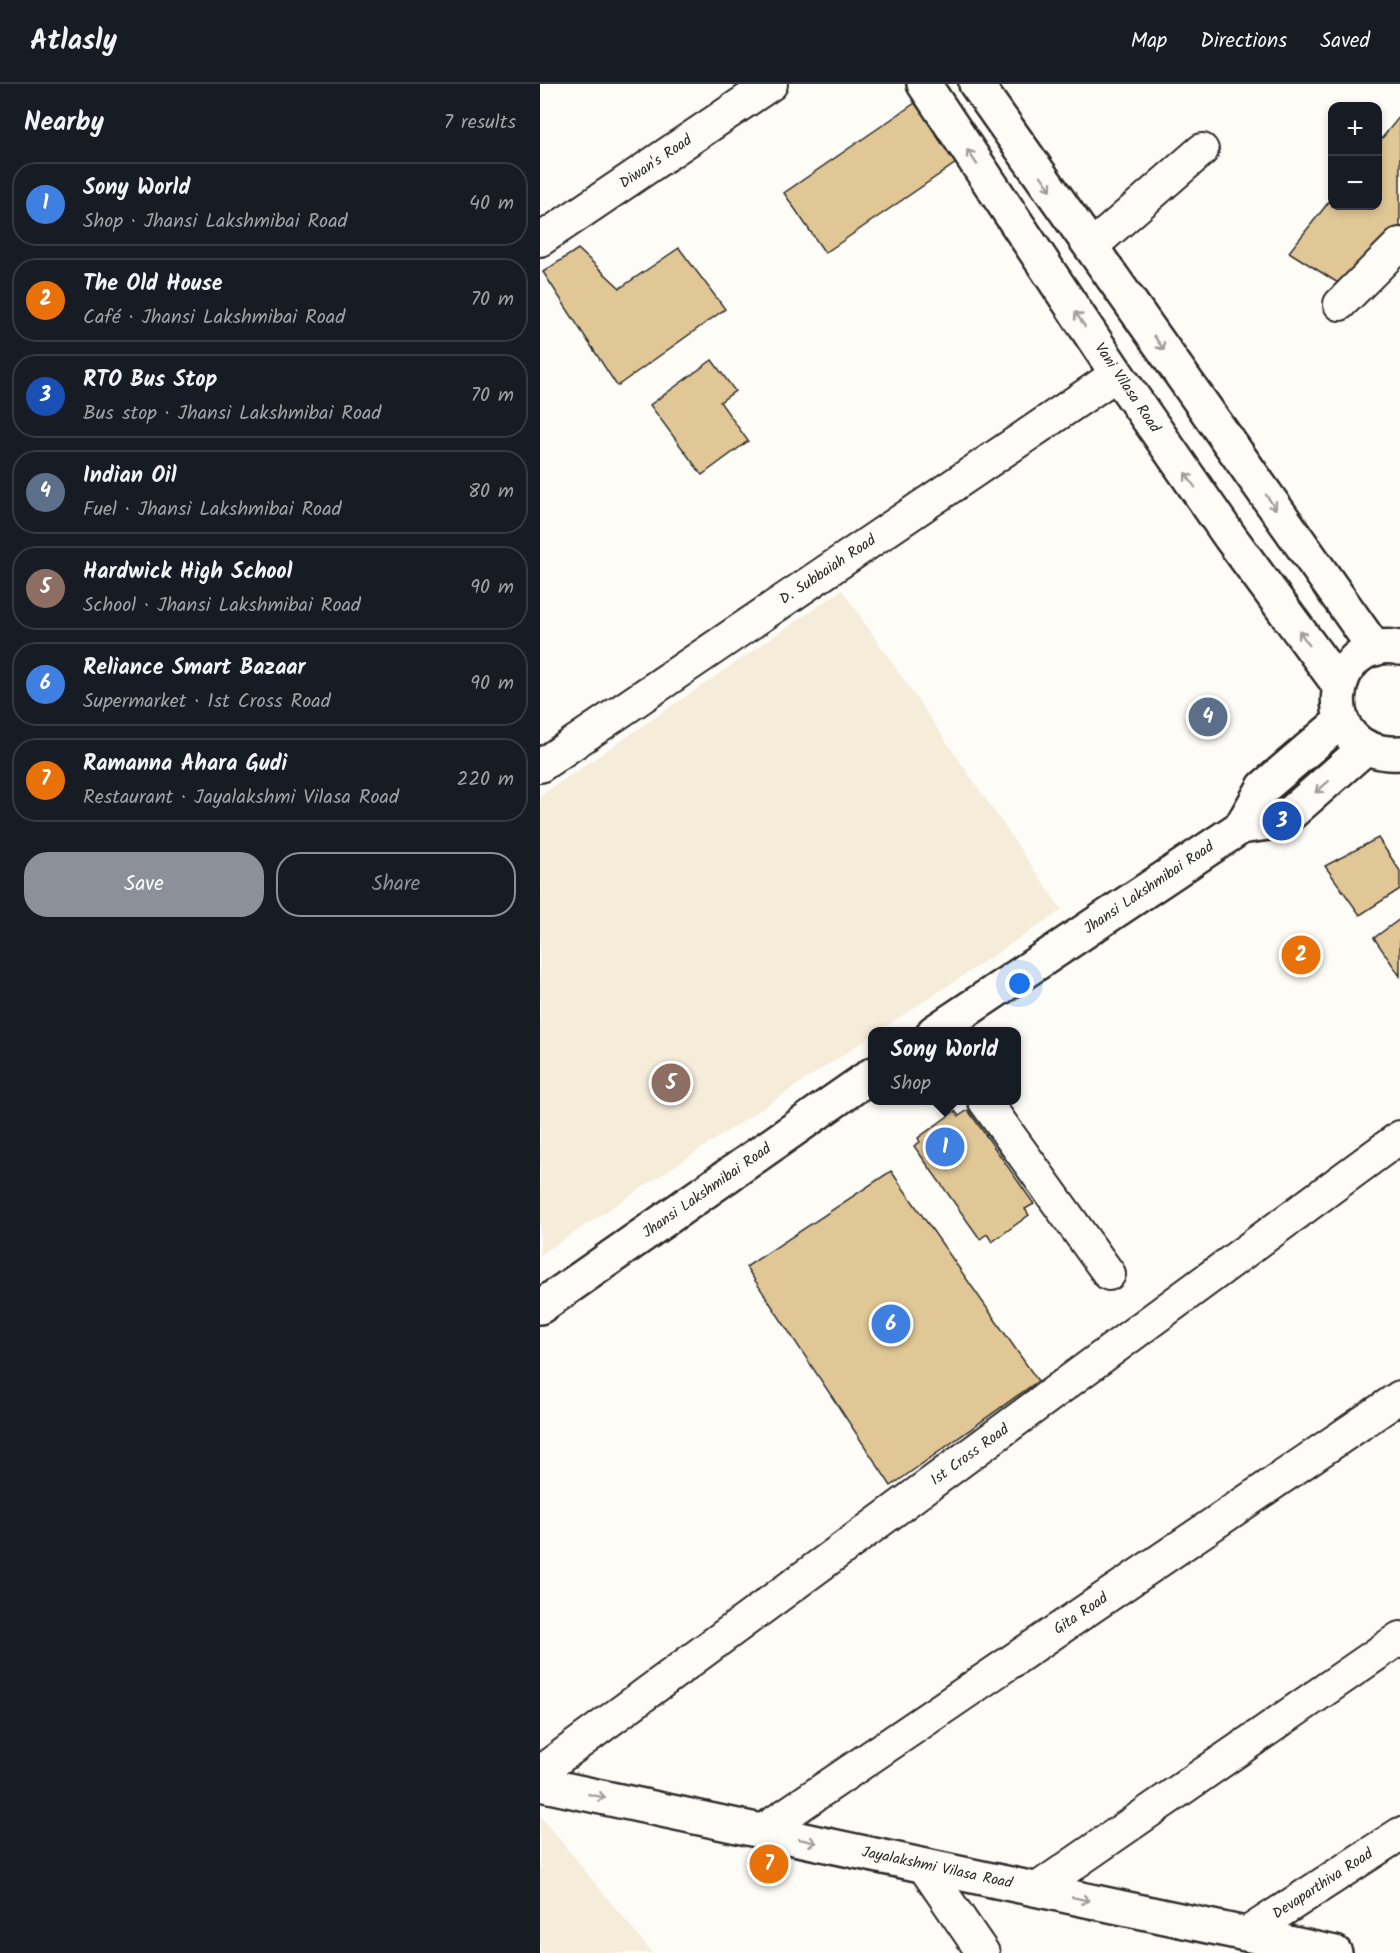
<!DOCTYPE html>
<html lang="en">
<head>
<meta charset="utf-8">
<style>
  :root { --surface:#171b24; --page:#242831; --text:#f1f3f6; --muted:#9ea1a6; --line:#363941; --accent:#8c9099 }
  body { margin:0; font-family:Kalam,sans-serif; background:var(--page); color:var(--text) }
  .controls { position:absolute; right:18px; top:18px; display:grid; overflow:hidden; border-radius:12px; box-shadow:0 3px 9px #0003 }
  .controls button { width:54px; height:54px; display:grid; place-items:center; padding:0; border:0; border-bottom:2px solid var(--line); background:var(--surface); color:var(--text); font:30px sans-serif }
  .you { position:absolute; left:480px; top:900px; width:21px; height:21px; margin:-15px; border:4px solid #fff; border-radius:50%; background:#1a73e8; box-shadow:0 0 0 9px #1a73e833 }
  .badge { display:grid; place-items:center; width:39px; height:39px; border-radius:50%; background:var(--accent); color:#fff; font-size:20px; font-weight:700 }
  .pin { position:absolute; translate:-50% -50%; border:3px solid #fff; box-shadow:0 2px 6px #0006 }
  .popup { position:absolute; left:328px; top:943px; width:153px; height:78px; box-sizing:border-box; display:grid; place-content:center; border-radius:12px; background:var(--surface); filter:drop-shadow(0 2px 4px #0005); font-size:20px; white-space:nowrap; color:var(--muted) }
  .popup b { font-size:22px; color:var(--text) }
  .popup::after { content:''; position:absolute; left:50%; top:100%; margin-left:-12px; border:12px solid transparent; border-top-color:var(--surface) }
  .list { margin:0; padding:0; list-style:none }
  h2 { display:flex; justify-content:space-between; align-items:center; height:78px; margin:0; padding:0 24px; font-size:26px }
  h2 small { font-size:20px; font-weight:400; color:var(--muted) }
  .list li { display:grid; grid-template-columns:39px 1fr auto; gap:18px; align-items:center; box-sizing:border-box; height:84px; margin:0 12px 12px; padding:0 12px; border:2px solid var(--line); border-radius:24px }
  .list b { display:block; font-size:22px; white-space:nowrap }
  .list p { margin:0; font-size:20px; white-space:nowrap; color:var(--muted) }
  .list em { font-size:20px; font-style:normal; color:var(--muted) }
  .actions { display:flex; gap:12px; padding:18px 24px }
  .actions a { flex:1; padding:14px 0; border:2px solid var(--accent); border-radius:24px; text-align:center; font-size:21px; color:var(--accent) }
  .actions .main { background:var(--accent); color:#fff }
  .map { position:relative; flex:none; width:860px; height:1869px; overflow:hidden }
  header { display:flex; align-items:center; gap:36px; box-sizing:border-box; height:84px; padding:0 30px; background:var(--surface); border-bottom:2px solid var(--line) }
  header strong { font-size:28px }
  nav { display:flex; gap:33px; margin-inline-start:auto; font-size:21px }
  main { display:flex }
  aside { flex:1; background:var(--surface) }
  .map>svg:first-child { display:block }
</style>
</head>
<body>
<header>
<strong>Atlasly</strong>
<nav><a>Map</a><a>Directions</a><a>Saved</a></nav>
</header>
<main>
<aside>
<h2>Nearby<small>7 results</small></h2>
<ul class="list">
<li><span class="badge" style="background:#3f7fe0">1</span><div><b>Sony World</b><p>Shop · Jhansi Lakshmibai Road</p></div><em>40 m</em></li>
<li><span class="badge" style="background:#e8710a">2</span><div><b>The Old House</b><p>Café · Jhansi Lakshmibai Road</p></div><em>70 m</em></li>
<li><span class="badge" style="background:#1a4fb4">3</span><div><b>RTO Bus Stop</b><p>Bus stop · Jhansi Lakshmibai Road</p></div><em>70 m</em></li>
<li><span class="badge" style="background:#5c6f8a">4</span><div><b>Indian Oil</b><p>Fuel · Jhansi Lakshmibai Road</p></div><em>80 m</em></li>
<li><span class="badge" style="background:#8d6e63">5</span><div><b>Hardwick High School</b><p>School · Jhansi Lakshmibai Road</p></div><em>90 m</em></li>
<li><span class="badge" style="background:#3f7fe0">6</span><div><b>Reliance Smart Bazaar</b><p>Supermarket · 1st Cross Road</p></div><em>90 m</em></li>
<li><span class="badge" style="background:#e8710a">7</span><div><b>Ramanna Ahara Gudi</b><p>Restaurant · Jayalakshmi Vilasa Road</p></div><em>220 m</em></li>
</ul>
<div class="actions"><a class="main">Save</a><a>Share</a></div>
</aside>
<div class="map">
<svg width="860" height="1869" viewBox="0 0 860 1869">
  <rect width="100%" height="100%" fill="#fdfcf7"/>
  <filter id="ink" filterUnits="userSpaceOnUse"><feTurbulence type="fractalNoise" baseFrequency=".0167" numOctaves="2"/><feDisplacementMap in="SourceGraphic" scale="12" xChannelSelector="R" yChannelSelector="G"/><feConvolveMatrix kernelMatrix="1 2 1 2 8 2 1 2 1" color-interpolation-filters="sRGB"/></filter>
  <g filter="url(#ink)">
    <path fill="#f5ecda" d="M302,506l220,320 -183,121 -6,1v3l-333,220v-459z
      M0,1732l1,1 111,136h-112z"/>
    <path fill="#e1c796" stroke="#2b2b2b" stroke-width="1.5" d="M375,19l41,60 -131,90 -41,-60z
      M860,32v110l-54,62 -57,-36 43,-54v8h46v-63z
      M139,164l46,61 -108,77 -74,-114 35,-23 42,39z
      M172,276l23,31 -15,11 28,39 -46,34 -52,-70z
      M838,754l22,33v18l-40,26 -35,-49z
      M860,835v57l-26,-38z
      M428,1026l66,94 -9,5 4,6 -37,27 -5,-8 -7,5 -66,-93 6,-4 -2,-4 37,-27 4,5z
      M351,1087l147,210 -147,105 -145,-219z"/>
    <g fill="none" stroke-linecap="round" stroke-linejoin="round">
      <defs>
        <path id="minor" d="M0,156l231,-156
          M551,163l111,-97
          M800,220l60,-60
          M0,682l577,-392
          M444,1016l125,174
          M0,1688l860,-635
          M222,1747l638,-434
          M383,1781l60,88
          M497,1805l363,-251
          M706,1850l154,-100"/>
        <path id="tertiary" d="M0,1700l795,169"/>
        <path id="secondary" d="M384,0l193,290 113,163 109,148
          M436,0l399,565"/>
        <path id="primary" d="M860,564c-74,-16 -90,110 0,105
          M701,743l41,-6 83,-73
          M394,948l307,-205 23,-40 77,-66
          M0,1223l333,-233"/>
      </defs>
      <use href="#minor" stroke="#2b2b2b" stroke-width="36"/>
      <use href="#tertiary" stroke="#2b2b2b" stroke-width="38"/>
      <use href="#secondary" stroke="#2b2b2b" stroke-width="38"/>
      <use href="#primary" stroke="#2b2b2b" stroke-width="38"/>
      <use href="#minor" stroke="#fdfcf7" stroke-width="32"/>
      <use href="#tertiary" stroke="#fdfcf7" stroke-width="33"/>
      <use href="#secondary" stroke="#fdfcf7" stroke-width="33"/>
      <use href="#primary" stroke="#fdfcf7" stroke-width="33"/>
    </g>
    <defs><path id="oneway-shaft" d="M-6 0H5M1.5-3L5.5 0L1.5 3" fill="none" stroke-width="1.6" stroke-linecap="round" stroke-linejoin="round" transform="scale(1.5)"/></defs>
    <g stroke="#9e9e9b">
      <use href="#oneway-shaft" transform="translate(432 73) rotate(-124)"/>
      <use href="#oneway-shaft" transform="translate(506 99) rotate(55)"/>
      <use href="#oneway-shaft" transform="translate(540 235) rotate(-123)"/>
      <use href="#oneway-shaft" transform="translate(619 259) rotate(55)"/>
      <use href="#oneway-shaft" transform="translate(650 396) rotate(-125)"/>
      <use href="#oneway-shaft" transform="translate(731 418) rotate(55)"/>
      <use href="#oneway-shaft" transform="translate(764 554) rotate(-126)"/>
      <use href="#oneway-shaft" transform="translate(782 703) rotate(139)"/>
      <use href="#oneway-shaft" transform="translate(57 1712) rotate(12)"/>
      <use href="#oneway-shaft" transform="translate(268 1757) rotate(12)"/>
      <use href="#oneway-shaft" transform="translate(541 1815) rotate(12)"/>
    </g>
  </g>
  <g text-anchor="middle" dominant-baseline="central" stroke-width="5" stroke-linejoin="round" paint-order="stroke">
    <g font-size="15" fill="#2b2b2b" stroke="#fdfcf7">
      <text transform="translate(116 78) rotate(-34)">Diwan's Road</text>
      <text transform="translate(587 304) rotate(56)">Vani Vilasa Road</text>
      <text transform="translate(288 486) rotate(-34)">D. Subbaiah Road</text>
      <text transform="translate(609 804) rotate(-34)">Jhansi Lakshmibai Road</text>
      <text transform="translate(167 1107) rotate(-35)">Jhansi Lakshmibai Road</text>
      <text transform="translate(430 1371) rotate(-36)">1st Cross Road</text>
      <text transform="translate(541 1530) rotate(-34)">Gita Road</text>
      <text transform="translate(397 1784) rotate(12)">Jayalakshmi Vilasa Road</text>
      <text transform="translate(783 1800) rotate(-33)">Devaparthiva Road</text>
    </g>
  </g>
</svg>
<div class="controls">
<button>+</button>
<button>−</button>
</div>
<div class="you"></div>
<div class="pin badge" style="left:405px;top:1063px;background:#3f7fe0">1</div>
<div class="popup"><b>Sony World</b>Shop</div>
<div class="pin badge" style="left:761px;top:871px;background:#e8710a">2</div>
<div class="pin badge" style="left:742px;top:737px;background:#1a4fb4">3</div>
<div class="pin badge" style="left:668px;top:633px;background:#5c6f8a">4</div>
<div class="pin badge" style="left:131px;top:999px;background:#8d6e63">5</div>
<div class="pin badge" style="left:351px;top:1240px;background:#3f7fe0">6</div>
<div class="pin badge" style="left:229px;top:1780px;background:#e8710a">7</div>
</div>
</main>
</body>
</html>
